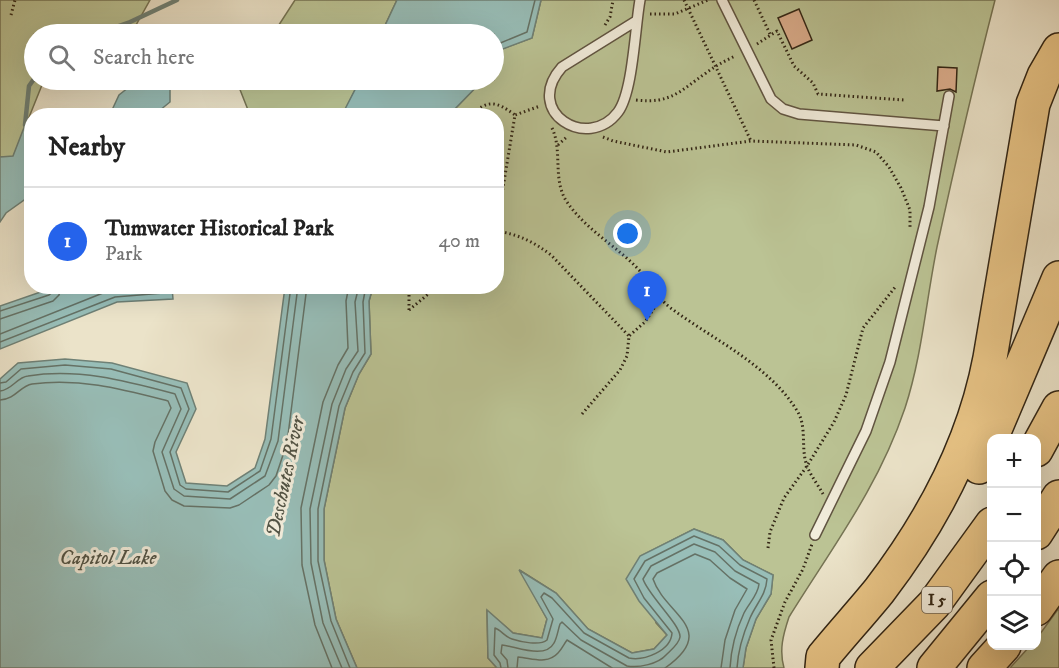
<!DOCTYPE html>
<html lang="en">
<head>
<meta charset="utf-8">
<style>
  :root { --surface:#fff; --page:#f6f6f6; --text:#222; --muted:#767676; --line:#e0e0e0; --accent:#2563eb }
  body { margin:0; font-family:"IM FELL DW Pica",serif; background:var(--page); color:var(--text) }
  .controls { position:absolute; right:18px; bottom:18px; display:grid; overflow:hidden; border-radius:12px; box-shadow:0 6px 24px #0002 }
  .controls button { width:54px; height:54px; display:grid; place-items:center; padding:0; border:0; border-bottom:2px solid var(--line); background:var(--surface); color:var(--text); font:30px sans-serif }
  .you { position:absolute; left:628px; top:234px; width:21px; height:21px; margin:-15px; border:4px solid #fff; border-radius:50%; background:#1a73e8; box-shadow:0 0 0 9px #1a73e833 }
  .badge { display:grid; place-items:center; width:39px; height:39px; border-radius:50%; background:var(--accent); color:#fff; font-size:20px; font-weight:700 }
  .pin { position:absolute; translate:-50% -50px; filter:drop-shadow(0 2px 3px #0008) }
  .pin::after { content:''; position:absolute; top:32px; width:21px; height:18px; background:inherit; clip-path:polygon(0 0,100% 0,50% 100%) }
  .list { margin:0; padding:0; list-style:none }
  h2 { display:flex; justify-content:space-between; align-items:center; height:78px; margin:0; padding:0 24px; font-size:26px }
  h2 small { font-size:20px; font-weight:400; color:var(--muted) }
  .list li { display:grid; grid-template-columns:39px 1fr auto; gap:18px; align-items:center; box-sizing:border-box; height:108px; padding:0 24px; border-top:2px solid var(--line) }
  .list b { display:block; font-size:22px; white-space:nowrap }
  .list p { margin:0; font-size:20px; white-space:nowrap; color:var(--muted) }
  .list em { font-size:20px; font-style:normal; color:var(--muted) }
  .icon { flex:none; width:33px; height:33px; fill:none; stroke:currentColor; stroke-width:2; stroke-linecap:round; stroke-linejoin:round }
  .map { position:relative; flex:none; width:1059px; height:668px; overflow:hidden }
  .search { position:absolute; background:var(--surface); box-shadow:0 6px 24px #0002; left:24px; top:24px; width:480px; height:66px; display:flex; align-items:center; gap:15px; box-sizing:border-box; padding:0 21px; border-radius:33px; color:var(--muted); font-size:22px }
  .panel { position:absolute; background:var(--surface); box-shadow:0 6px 24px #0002; left:24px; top:108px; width:480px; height:186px; border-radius:24px }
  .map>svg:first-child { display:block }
</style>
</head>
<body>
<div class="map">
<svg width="1059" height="668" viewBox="0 0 1059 668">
  <rect width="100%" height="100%" fill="#ebe3c9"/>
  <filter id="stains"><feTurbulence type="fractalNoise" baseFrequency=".00333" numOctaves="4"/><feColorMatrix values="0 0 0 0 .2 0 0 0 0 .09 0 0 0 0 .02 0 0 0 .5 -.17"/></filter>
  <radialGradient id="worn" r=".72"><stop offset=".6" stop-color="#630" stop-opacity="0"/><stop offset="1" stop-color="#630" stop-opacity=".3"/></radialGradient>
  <path fill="#bbc394" stroke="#767454" stroke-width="1.5" d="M0,0h150l-19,34h-23l-43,-5 -2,5h-29v46h10l-31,77h-13z
    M295,0h102l-16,34h-108z
    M541,0h454c-21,82 -40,164 -58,247 -11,54 -15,109 -32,161 -27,80 -72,138 -116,209 -6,18 -10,33 -5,51h-41l3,-20 10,-29 15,-25 2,-19 -30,-15 -20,-20 -29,-11 -53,27 15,67 11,12 -13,14 -22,4 -44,-24 -32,-36 -35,-22 26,48 -5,19 -29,-5 -26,-22 1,47 9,10h-140l-21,-49 -12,-59v-51l21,-101 14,-34 12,-20 -2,-53 4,-14 123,-1v-170l-47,-1 34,-35h11v-16l5,-14 33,-12z
    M244,80h116l-18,36 -92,-1 -11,-28z
    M1059,608v60h-49l20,-22h6l1,-8z"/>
  <path fill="#98beb8" stroke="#6f8176" stroke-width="1.5" d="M397,0h144l-9,38 -32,12 -6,14v-30h-113z
    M138,80h39l3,3 -10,6v13l-16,13h-61l6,-6 13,1 7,-15z
    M360,80h123l-34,35h-107z
    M25,125l6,2v68l-25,18 -6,9v-65l13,-1z
    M55,287h117l1,12 -56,3 -117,47v-43z
    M285,287h88l-4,14 2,53 -12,20 -14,34 -21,101v51l12,59 21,49h-357v-289l18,-16 47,-4 47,4 75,20 9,26 -20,43 10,31 41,3 28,-18 10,-29z
    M694,529l29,11 20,20 30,15 -2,19 -15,25 -10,29 -3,20h-246l-9,-10 -1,-48 26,23 29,5 5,-19 -28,-49 37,23 32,36 44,24 22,-4 13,-14 -28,-34 -13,-22 14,-23z"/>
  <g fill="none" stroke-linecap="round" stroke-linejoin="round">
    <path stroke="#657266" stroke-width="1.5" d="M494,49l4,-5 29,-12 8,-32
      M0,311l49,-16 4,-3 1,-6
      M0,319l53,-18 6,-6 2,-9
      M0,334l113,-45 41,-3
      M0,342l115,-45 49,-4 2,-2v-5
      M0,383l6,-1 15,-13 44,-4 46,4 70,19 8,21 -19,43 10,33 6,4 42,3 32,-21 11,-32 20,-153
      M0,391c12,-1 17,-14 28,-15 51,-8 98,5 147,18l6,15 -19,43 12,37 10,7 46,3 35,-23 13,-35 20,-155
      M0,400c16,-1 20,-14 32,-16 49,-6 89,5 136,17l3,7 -16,34 -2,9 12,40 7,9 12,6 46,2 9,-3 30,-20 7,-9 11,-33 20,-157
      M332,668l-17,-43 -13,-60 -1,-57 22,-106 15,-37 10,-17 -2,-47 3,-15
      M342,668l-19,-45 -12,-60 -1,-54 22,-105 14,-35 12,-18 -3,-49 4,-16
      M350,668l-19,-47 -13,-60v-52l21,-103 14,-34 12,-19 -2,-51 3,-16
      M501,668l-1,-5 -6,-8 1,-27c6,2 10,9 17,11 9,3 28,7 35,1l6,-21 -12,-22 3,-4 8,5 32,35 45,25c15,3 42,-7 43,-25l-28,-35 -10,-19 11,-18 49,-25 25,10 21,19 27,14c-1,16 -11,25 -17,39 -7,16 -12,33 -13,50
      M508,668l-1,-8 -6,-7 1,-8c13,1 43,15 52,-2 3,-5 4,-13 6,-19l2,-2 19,18 46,26c12,2 31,-2 39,-11 5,-5 13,-11 14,-18 1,-12 -32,-42 -37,-58l8,-13 43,-22 21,8 20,19 24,13c-1,11 -10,19 -15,29 -8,17 -13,36 -14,55
      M517,668l1,-11c14,1 29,8 40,-4 4,-4 6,-9 9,-13l45,28
      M665,668c55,-39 0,-53 -12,-89l4,-6 38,-19 15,6 20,18 17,11 -12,21 -10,30 -4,28"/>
    <path stroke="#6f8176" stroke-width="4.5" d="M96,34l34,-12 47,-22
      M25,125l4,-39 5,-7"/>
  </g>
  <path fill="#dbad8c" stroke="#322514" stroke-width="1.5" d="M799,9l13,31 -20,9 -14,-31z
    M938,67l19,1 -1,24 -6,-3 -13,2z"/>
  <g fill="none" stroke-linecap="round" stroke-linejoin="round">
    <defs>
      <path id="service" d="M722,0l49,99 12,10 16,5 145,12
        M636,21l-74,46c-40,45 26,85 56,45 15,-20 17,-85 22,-112
        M815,535l51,-104 24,-69 39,-155 20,-111"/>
      <path id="motorway" d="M1036,450l23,-42
        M979,467l80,-189
        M1036,533l23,-36
        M1036,609l23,-32
        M822,668l1,-11c18,-22 38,-44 56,-66 52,-68 95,-148 111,-233l43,-254 11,-28 15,-26
        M872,668l62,-64 58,-80
        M934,668l58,-71
        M984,668l20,-22"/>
    </defs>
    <use href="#service" stroke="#605441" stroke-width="12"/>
    <use href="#motorway" stroke="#322514" stroke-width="36"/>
    <path stroke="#322514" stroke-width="3" stroke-dasharray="1.5 3" stroke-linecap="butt" d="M684,0l67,141
      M754,0l16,34
      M650,14h25l33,-14
      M11,15l4,-15
      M605,25l5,-8 3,-17
      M757,44l20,-13 17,35 19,17 5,11 86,6
      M636,100c35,4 44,-9 70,-27 9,-7 19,-12 29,-17
      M470,116c18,-17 26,-15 45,-1
      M552,128c11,23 0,52 15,74 19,28 51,45 73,69 11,13 18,28 32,38 42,31 95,55 124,100 12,17 4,38 11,57 4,10 11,19 16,28
      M603,137l10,4 54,11 84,-11 105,4 20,7 13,15 12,21 9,22v18
      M558,145l10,-9
      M496,230l19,-115 25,-9
      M496,231c22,3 38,11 55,24l78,81
      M409,286v24
      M409,310l29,-24
      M582,414l38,-44 7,-14 2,-20 16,-14 15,-23
      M768,548l2,-16 14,-34 23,-32 27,-44 12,-27 17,-67 33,-42
      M774,668l-3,-28 14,-38 18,-33 9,-25"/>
    <use href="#service" stroke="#f2eddc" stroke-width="9"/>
    <use href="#motorway" stroke="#e6c284" stroke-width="33"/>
  </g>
  <g text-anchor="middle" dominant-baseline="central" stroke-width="6" stroke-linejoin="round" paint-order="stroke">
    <rect fill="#f2eddc" stroke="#6c6150" stroke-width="1.5" x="922" y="587" width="30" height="26" rx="4.5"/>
    <g font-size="16" font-weight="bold" fill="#322514">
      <text x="937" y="600">I 5</text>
    </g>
    <g font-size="20" font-style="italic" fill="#515345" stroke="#f2eddc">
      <text transform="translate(286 477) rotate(-78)">Deschutes River</text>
      <text x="108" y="558">Capitol Lake</text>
    </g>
  </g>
  <rect width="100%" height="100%" filter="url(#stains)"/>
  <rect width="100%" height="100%" fill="url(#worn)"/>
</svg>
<div class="controls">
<button>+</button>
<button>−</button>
<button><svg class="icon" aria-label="locate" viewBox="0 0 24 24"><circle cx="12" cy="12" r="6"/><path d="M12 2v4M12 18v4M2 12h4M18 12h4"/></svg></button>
<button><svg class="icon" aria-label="layers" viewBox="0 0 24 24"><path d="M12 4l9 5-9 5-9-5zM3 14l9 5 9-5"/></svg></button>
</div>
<div class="you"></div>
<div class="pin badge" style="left:647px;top:321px">1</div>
<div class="search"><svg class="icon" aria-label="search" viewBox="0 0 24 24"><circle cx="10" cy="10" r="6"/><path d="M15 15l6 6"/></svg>Search here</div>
<section class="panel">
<h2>Nearby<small></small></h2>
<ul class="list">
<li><span class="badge">1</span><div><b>Tumwater Historical Park</b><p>Park</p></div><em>40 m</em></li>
</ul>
</section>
</div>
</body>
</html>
